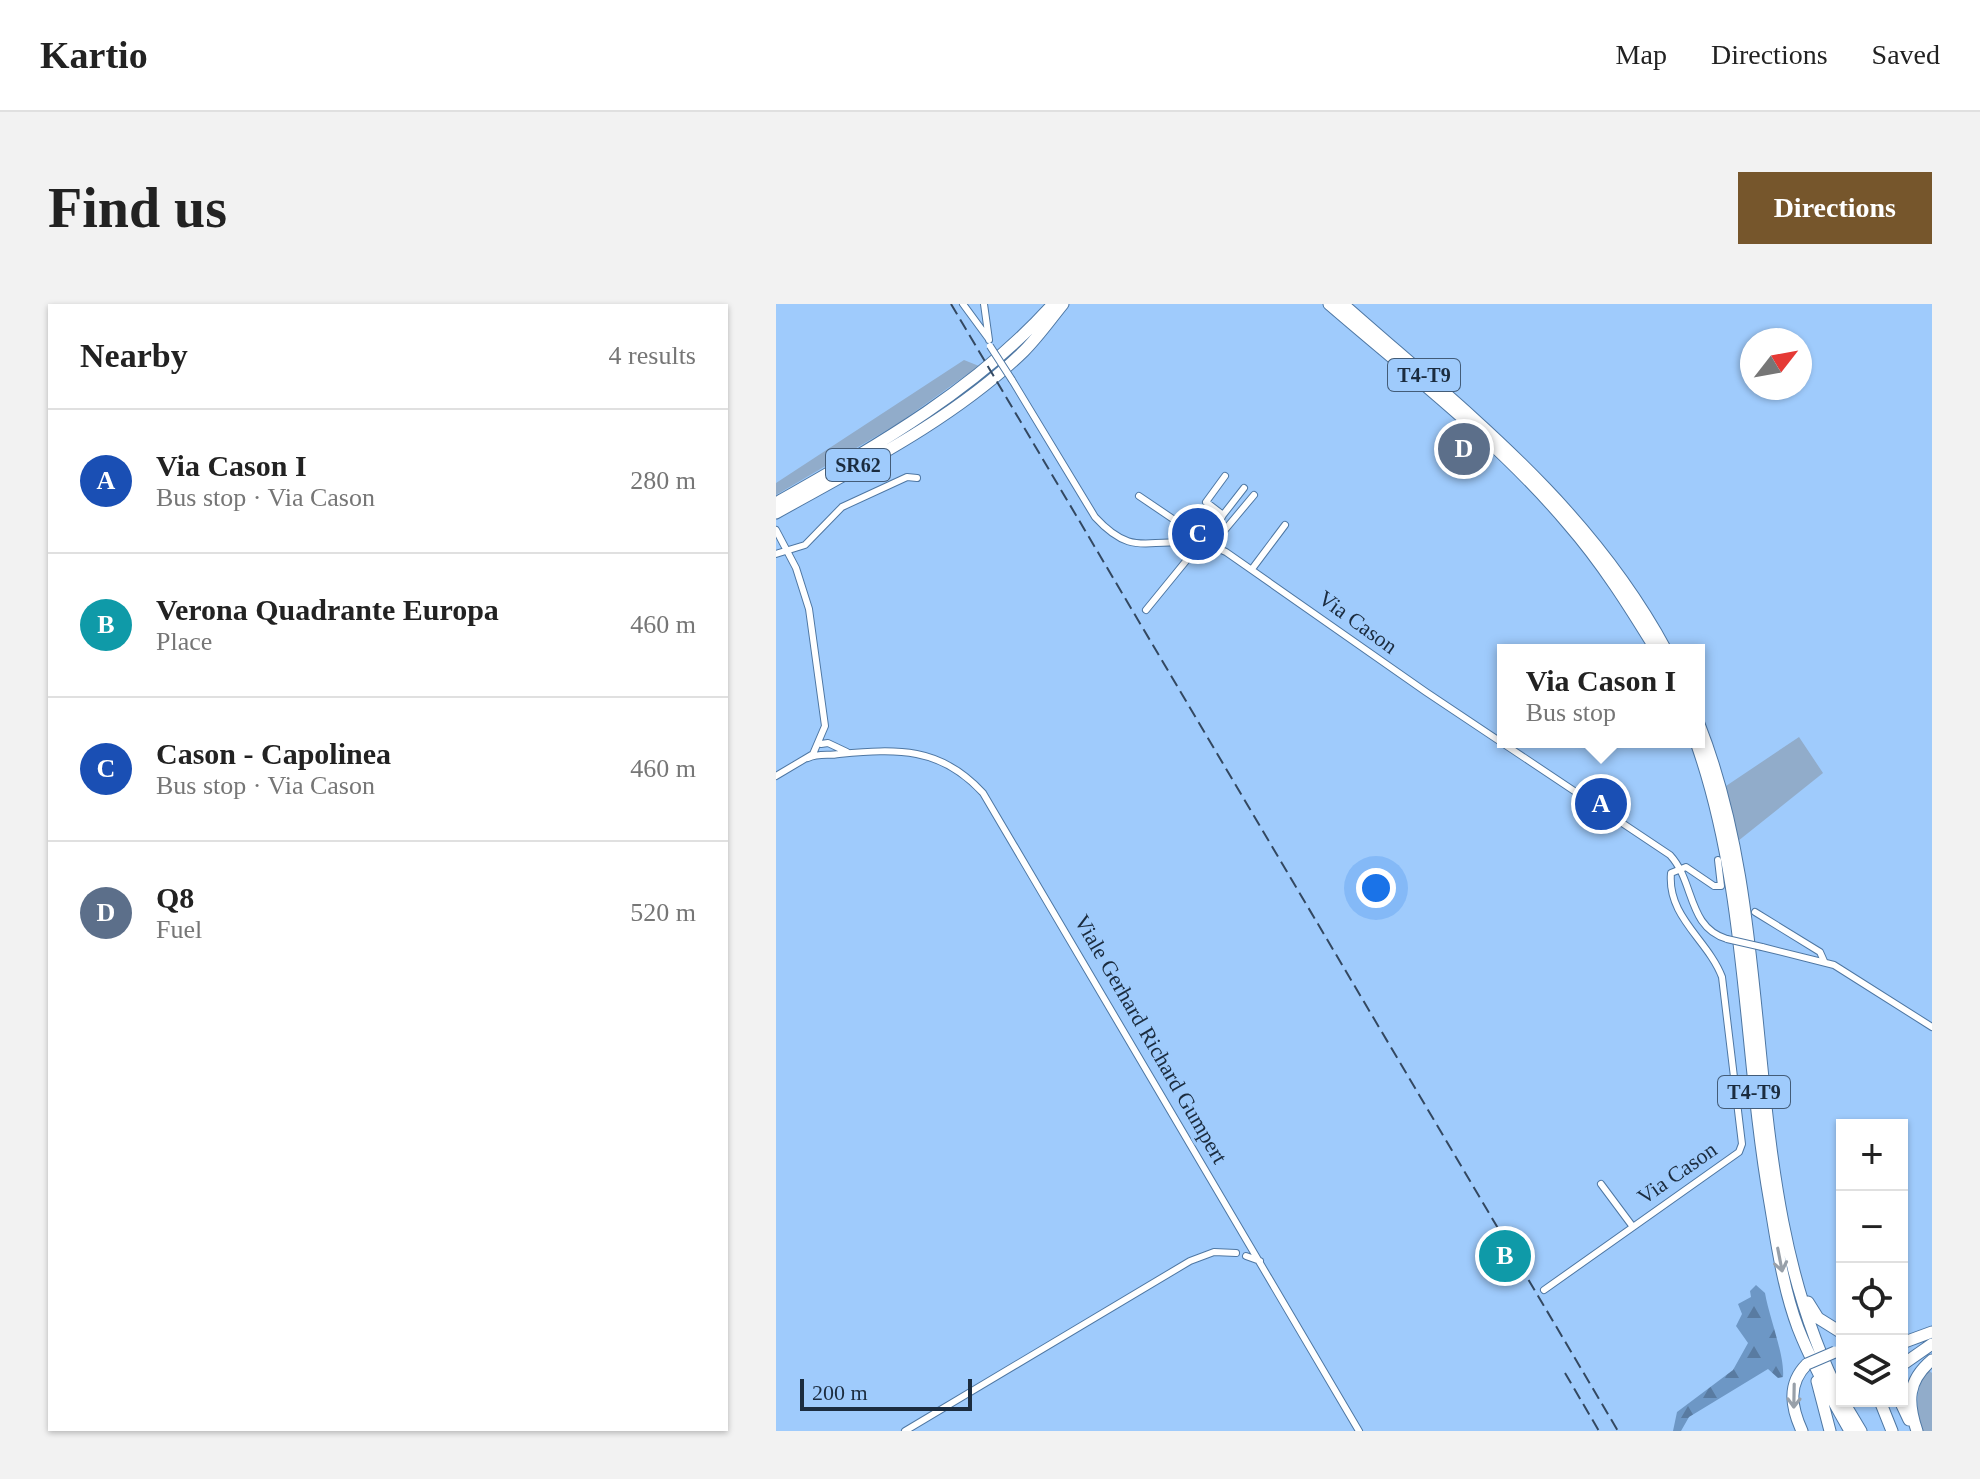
<!DOCTYPE html>
<html lang="en">
<head>
<meta charset="utf-8">
<style>
  :root { --surface:#fff; --page:#f2f2f2; --text:#222; --muted:#767676; --line:#e0e0e0; --accent:#76562c }
  body { margin:0; font-family:Georgia,serif; background:var(--page); color:var(--text) }
  .controls { position:absolute; right:24px; bottom:24px; display:grid; overflow:hidden; border-radius:0px; box-shadow:0 2px 6px #0004 }
  .controls button { width:72px; height:72px; display:grid; place-items:center; padding:0; border:0; border-bottom:2px solid var(--line); background:var(--surface); color:var(--text); font:40px sans-serif }
  .compass { position:absolute; left:964px; top:24px; width:72px; height:72px; border-radius:50%; background:var(--surface); box-shadow:0 2px 6px #0004; rotate:59deg }
  .scale { position:absolute; left:24px; bottom:20px; width:172px; box-sizing:border-box; padding-left:8px; border:4px solid #1b2c3f; border-top:0; font-size:22px; line-height:28px; white-space:nowrap; color:#1b2c3f; -webkit-text-stroke:6px #9fcbfc; paint-order:stroke }
  .you { position:absolute; left:600px; top:584px; width:28px; height:28px; margin:-20px; border:6px solid #fff; border-radius:50%; background:#1a73e8; box-shadow:0 0 0 12px #1a73e833 }
  .badge { display:grid; place-items:center; width:52px; height:52px; border-radius:50%; background:var(--accent); color:#fff; font-size:26px; font-weight:700 }
  .pin { position:absolute; translate:-50% -50%; border:4px solid #fff; box-shadow:0 2px 8px #0006 }
  .popup { position:absolute; left:721px; top:340px; width:208px; height:104px; box-sizing:border-box; display:grid; place-content:center; border-radius:0px; background:var(--surface); filter:drop-shadow(0 2px 6px #0005); font-size:26px; white-space:nowrap; color:var(--muted) }
  .popup b { font-size:30px; color:var(--text) }
  .popup::after { content:''; position:absolute; left:50%; top:100%; margin-left:-16px; border:16px solid transparent; border-top-color:var(--surface) }
  .list { margin:0; padding:0; list-style:none }
  h2 { display:flex; justify-content:space-between; align-items:center; height:104px; margin:0; padding:0 32px; font-size:34px }
  h2 small { font-size:26px; font-weight:400; color:var(--muted) }
  .list li { display:grid; grid-template-columns:52px 1fr auto; gap:24px; align-items:center; box-sizing:border-box; height:144px; padding:0 32px; border-top:2px solid var(--line) }
  .list b { display:block; font-size:30px; white-space:nowrap }
  .list p { margin:0; font-size:26px; white-space:nowrap; color:var(--muted) }
  .list em { font-size:26px; font-style:normal; color:var(--muted) }
  .icon { flex:none; width:44px; height:44px; fill:none; stroke:currentColor; stroke-width:2; stroke-linecap:round; stroke-linejoin:round }
  .map { position:relative; flex:none; width:1156px; height:1127px; overflow:hidden; border-radius:0px }
  header { display:flex; align-items:center; gap:48px; box-sizing:border-box; height:112px; padding:0 40px; background:var(--surface); border-bottom:2px solid var(--line) }
  header strong { font-size:38px }
  nav { display:flex; gap:44px; margin-inline-start:auto; font-size:28px }
  .intro { display:flex; align-items:center; justify-content:space-between; box-sizing:border-box; height:192px; padding:0 48px }
  h1 { margin:0; font-size:56px }
  .button { padding:20px 36px; border-radius:0px; background:var(--accent); color:#fff; font-size:28px; font-weight:700 }
  main { display:flex; gap:48px; padding:0 48px }
  aside { flex:1; background:var(--surface); border-radius:0px; box-shadow:0 2px 6px #0004 }
  .map>svg:first-child { display:block }
</style>
</head>
<body>
<header>
<strong>Kartio</strong>
<nav><a>Map</a><a>Directions</a><a>Saved</a></nav>
</header>
<div class="intro"><h1>Find us</h1><a class="button">Directions</a></div>
<main>
<aside>
<h2>Nearby<small>4 results</small></h2>
<ul class="list">
<li><span class="badge" style="background:#1a4fb4">A</span><div><b>Via Cason I</b><p>Bus stop · Via Cason</p></div><em>280 m</em></li>
<li><span class="badge" style="background:#0f9aa8">B</span><div><b>Verona Quadrante Europa</b><p>Place</p></div><em>460 m</em></li>
<li><span class="badge" style="background:#1a4fb4">C</span><div><b>Cason - Capolinea</b><p>Bus stop · Via Cason</p></div><em>460 m</em></li>
<li><span class="badge" style="background:#5c6f8a">D</span><div><b>Q8</b><p>Fuel</p></div><em>520 m</em></li>
</ul>
</aside>
<div class="map">
<svg width="1156" height="1127" viewBox="0 0 1156 1127">
  <defs>
    <pattern id="forest-firs" width="22" height="20" patternUnits="userSpaceOnUse" patternTransform="scale(2)"><rect width="22" height="20" fill="#6d97c5"/><path d="M5 1l3.5 6h-7zM16 11l3.5 6h-7z" fill="#597ba1"/></pattern>
  </defs>
  <rect width="100%" height="100%" fill="#9fcbfc"/>
  <path fill="#91acca" d="M188,56l15,6 -80,57 -123,72v-12z
    M1023,433l24,36 -85,68 -12,-55z
    M1151,1065l5,4v58h-9c-8,-25 -8,-39 4,-62z"/>
  <path fill="url(#forest-firs)" d="M980,981l9,8c4,24 20,63 18,84l-5,1 -10,-9 -79,48 -8,14h-8l4,-19 56,-42 15,-27 -12,-17 6,-12 -4,-10 13,-7 -1,-6z"/>
  <g fill="none" stroke-linecap="round" stroke-linejoin="round">
    <defs>
      <path id="minor" d="M187,0l25,34
        M208,0l5,36
        M236,76l83,137c42,46 58,15 100,30l9,-5
        M363,192l65,44
        M447,211l21,-27
        M0,226l20,38 13,41 16,117 -12,28 -37,22
        M410,239l12,-3 28,12 200,140 244,163c25,27 17,72 57,84
        M431,239l16,-28 -17,-13 19,-26
        M437,240l41,-49
        M0,250l29,-9 37,-38 65,-30 10,1
        M476,265l33,-44
        M370,306l53,-65
        M45,440l7,-1 19,9
        M32,454c10,-5 21,-2 31,-4 58,-5 101,-8 144,39l376,638
        M979,608l65,40 4,9
        M986,643l72,18 98,62
        M825,880l32,43
        M470,952l14,5
        M768,986l195,-138 3,-8 -20,-167c-14,-37 -55,-60 -51,-104l15,-6 28,19h7l-3,-26
        M129,1127l285,-170 24,-9 22,1"/>
      <path id="trunk" d="M553,0c81,70 170,138 239,220 34,39 61,82 88,126
        M567,0c122,108 244,200 323,346
        M0,199c100,-57 200,-113 277,-199
        M0,209c84,-47 178,-94 248,-162 14,-14 26,-31 39,-47
        M923,420c85,215 34,466 143,675
        M920,438c52,147 47,309 74,461 7,42 13,85 28,125 14,36 33,70 52,103
        M1032,998l10,16 24,15
        M1126,1039l30,-11
        M1126,1061l30,-21
        M1041,1077l13,50
        M1067,1097l18,30
        M1104,1097l12,30
        M1124,1097l9,19
        M1026,1127c-11,-24 -15,-47 5,-67
        M1141,1127c-10,-29 -10,-50 15,-71"/>
    </defs>
    <use href="#minor" stroke="#4e77a3" stroke-width="8"/>
    <use href="#trunk" stroke="#4e77a3" stroke-width="13"/>
    <use href="#minor" stroke="#fff" stroke-width="6"/>
    <use href="#trunk" stroke="#fff" stroke-width="11"/>
    <path stroke="#334861" stroke-width="2" stroke-dasharray="12 6" stroke-linecap="butt" d="M175,0l667,1127
      M789,1069l34,58"/>
    <defs>
      <path id="minor-bridge" d="M214,42l22,34
        M951,635l35,8"/>
      <path id="trunk-bridge" d="M1031,1060l28,-12"/>
    </defs>
    <use href="#minor-bridge" stroke="#4e77a3" stroke-width="8" stroke-linecap="butt"/>
    <use href="#trunk-bridge" stroke="#4e77a3" stroke-width="13" stroke-linecap="butt"/>
    <use href="#minor-bridge" stroke="#fff" stroke-width="6"/>
    <use href="#trunk-bridge" stroke="#fff" stroke-width="11"/>
  </g>
  <defs><path id="oneway-shaft" d="M-6 0H5M1.5-3L5.5 0L1.5 3" fill="none" stroke-width="1.6" stroke-linecap="round" stroke-linejoin="round" transform="scale(2)"/></defs>
  <g stroke="#98a0a9">
    <use href="#oneway-shaft" transform="translate(1004 956) rotate(79)"/>
    <use href="#oneway-shaft" transform="translate(1018 1092) rotate(91)"/>
  </g>
  <g text-anchor="middle" dominant-baseline="central" stroke-width="6" stroke-linejoin="round" paint-order="stroke">
    <g fill="#9fcbfc" stroke="#435c78" stroke-width="2">
      <rect x="612" y="55" width="72" height="32" rx="6"/>
      <rect x="50" y="145" width="64" height="32" rx="6"/>
      <rect x="942" y="772" width="72" height="32" rx="6"/>
    </g>
    <g font-size="20" font-weight="bold" fill="#1b2c3f">
      <text x="648" y="71">T4-T9</text>
      <text x="82" y="161">SR62</text>
      <text x="978" y="788">T4-T9</text>
    </g>
    <g font-size="22" fill="#1b2c3f" stroke="#9fcbfc">
      <text transform="translate(582 318) rotate(36)">Via Cason</text>
      <text transform="translate(375 735) rotate(60)">Viale Gerhard Richard Gumpert</text>
      <text transform="translate(901 869) rotate(-35)">Via Cason</text>
    </g>
  </g>
</svg>
<div class="controls">
<button>+</button>
<button>−</button>
<button><svg class="icon" aria-label="locate" viewBox="0 0 24 24"><circle cx="12" cy="12" r="6"/><path d="M12 2v4M12 18v4M2 12h4M18 12h4"/></svg></button>
<button><svg class="icon" aria-label="layers" viewBox="0 0 24 24"><path d="M12 4l9 5-9 5-9-5zM3 14l9 5 9-5"/></svg></button>
</div>
<svg class="compass" viewBox="-18 -18 36 36"><path d="M0-13l5 13h-10z" fill="#e53935"/><path d="M0 13l5-13h-10z" fill="#767676"/></svg>
<div class="scale">200 m</div>
<div class="you"></div>
<div class="pin badge" style="left:825px;top:500px;background:#1a4fb4">A</div>
<div class="popup"><b>Via Cason I</b>Bus stop</div>
<div class="pin badge" style="left:729px;top:952px;background:#0f9aa8">B</div>
<div class="pin badge" style="left:422px;top:230px;background:#1a4fb4">C</div>
<div class="pin badge" style="left:688px;top:145px;background:#5c6f8a">D</div>
</div>
</main>
</body>
</html>
